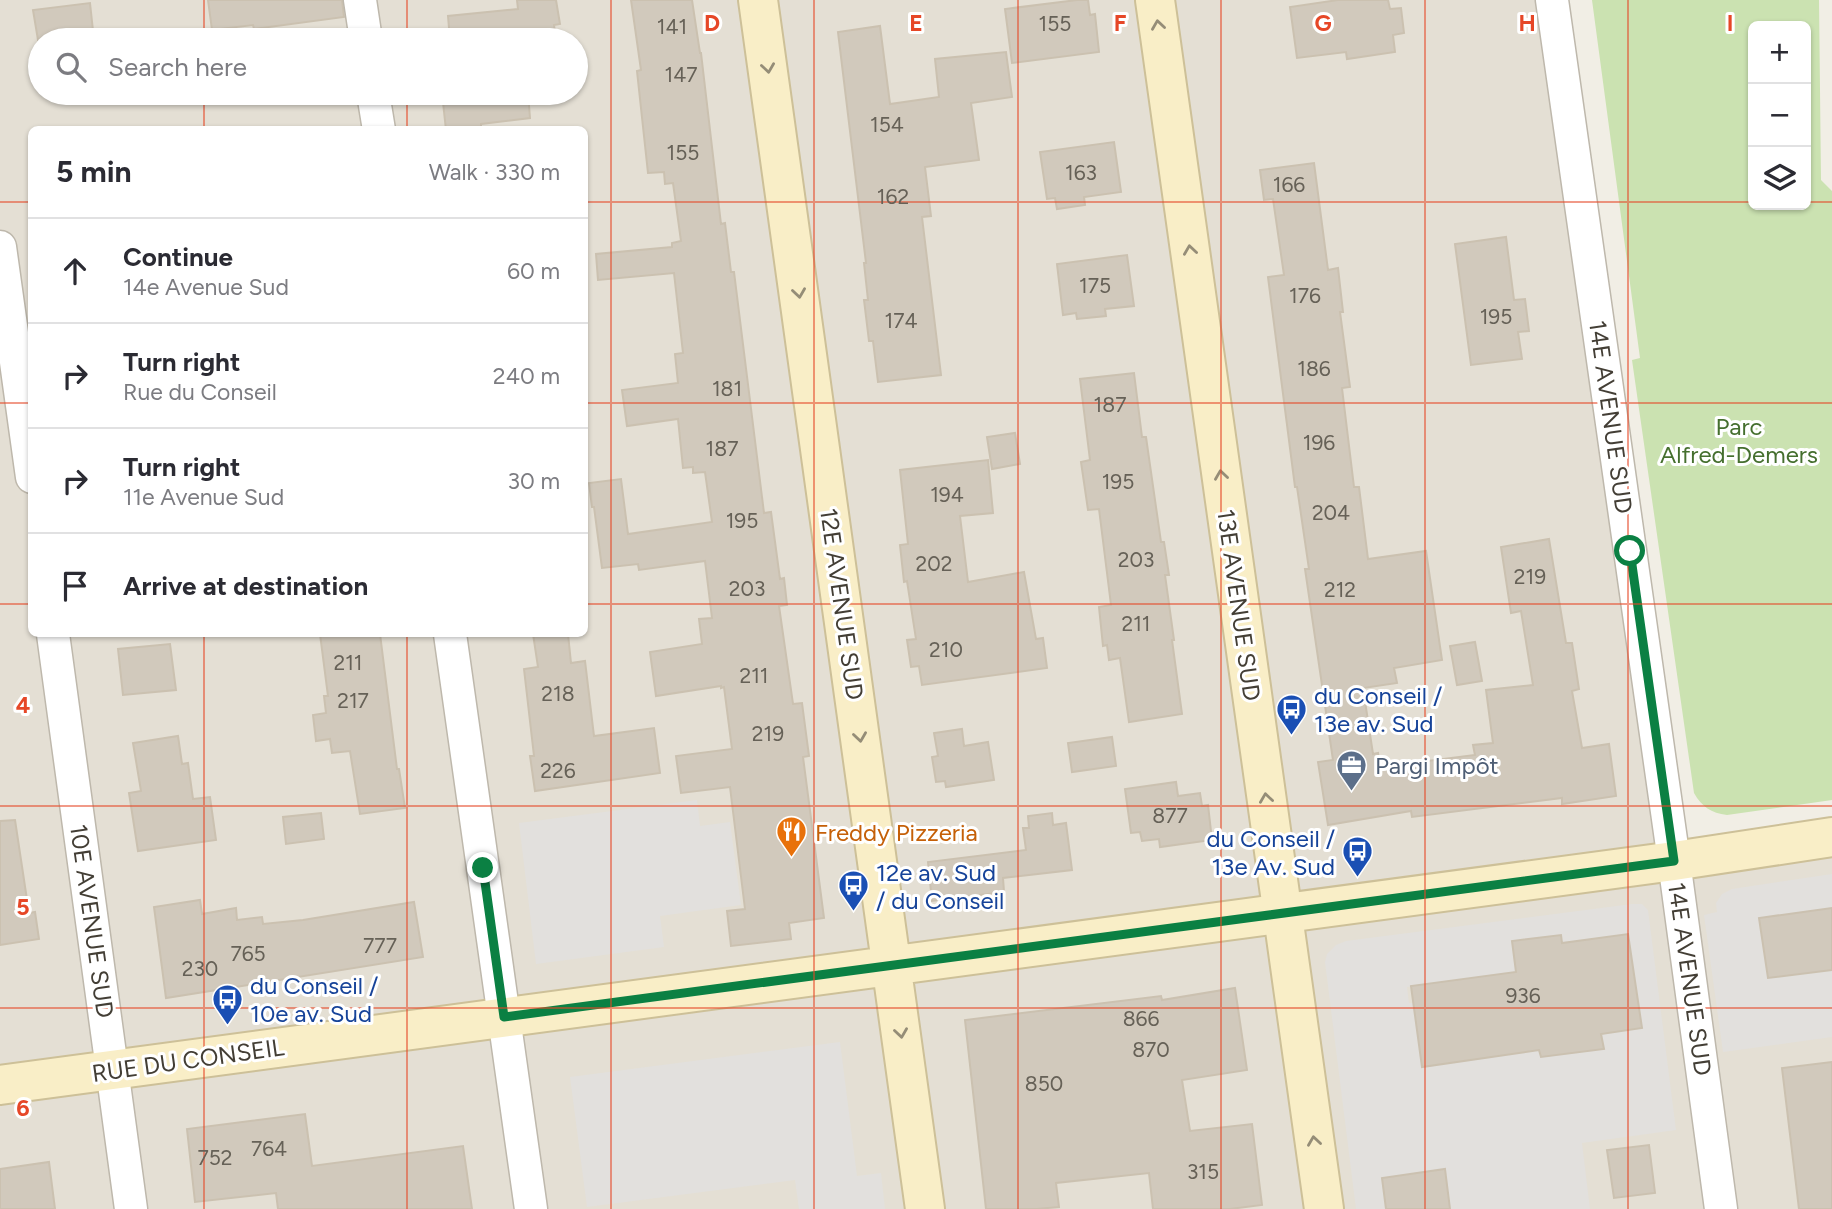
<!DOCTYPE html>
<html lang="en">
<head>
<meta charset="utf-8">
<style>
  :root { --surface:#fff; --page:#f7f7f7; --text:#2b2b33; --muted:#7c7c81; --line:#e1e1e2 }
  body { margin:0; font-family:Figtree,sans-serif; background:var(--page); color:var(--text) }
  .controls { position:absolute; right:21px; top:21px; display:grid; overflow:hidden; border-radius:10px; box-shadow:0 2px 5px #0004 }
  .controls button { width:63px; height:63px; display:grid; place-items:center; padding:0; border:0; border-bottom:2px solid var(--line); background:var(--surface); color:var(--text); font:35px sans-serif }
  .stop { position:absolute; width:21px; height:21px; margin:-16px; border:5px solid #0b8043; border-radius:50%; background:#fff }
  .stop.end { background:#0b8043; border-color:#fff; box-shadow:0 2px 7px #0008 }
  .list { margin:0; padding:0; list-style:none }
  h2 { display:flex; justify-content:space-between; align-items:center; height:91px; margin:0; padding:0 28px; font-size:30px }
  h2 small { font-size:23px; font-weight:400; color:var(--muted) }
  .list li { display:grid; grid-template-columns:46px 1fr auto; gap:21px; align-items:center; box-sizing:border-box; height:105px; padding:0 28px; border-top:2px solid var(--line) }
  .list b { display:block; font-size:26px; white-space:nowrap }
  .list p { margin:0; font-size:23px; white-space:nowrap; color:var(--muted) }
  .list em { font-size:23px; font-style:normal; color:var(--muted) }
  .icon { flex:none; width:38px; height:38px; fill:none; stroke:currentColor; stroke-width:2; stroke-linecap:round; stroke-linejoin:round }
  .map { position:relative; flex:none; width:1832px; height:1209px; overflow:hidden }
  .search { position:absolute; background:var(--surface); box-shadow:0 2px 5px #0004; left:28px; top:28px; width:560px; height:77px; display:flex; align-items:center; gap:18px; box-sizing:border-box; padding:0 24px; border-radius:38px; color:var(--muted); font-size:26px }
  .panel { position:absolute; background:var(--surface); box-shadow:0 2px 5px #0004; left:28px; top:126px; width:560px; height:511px; border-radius:10px }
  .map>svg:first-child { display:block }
</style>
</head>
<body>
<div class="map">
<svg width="1832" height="1209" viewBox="0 0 1832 1209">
  <rect width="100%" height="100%" fill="#f1eee5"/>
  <path fill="#e4dfd4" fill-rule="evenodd" d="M0,0h1552l122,861 158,-23v371h-1832zM40,40h536v53h-536zM32,130h552v504h-552z"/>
  <path fill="#cbe2b1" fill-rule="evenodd" d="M1592,0h227l2,180 11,11v609l-105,15c-16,-2 -25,-8 -33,-22l-62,-433 8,-2zM1753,26h53v179h-53z"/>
  <path fill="#e2e0dd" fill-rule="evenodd" d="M697,800l3,26 30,-4 11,83 -81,11 4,31 -128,17 -17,-141z
    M1832,874v34l-73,11 9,59 64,-8v67l-109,15 -19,-137 13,-3 -1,-9 6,-9 10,-5z
    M1632,904h10l6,6 28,220 -94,13 8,66h-140l-6,-40 -61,9 3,31h-30l-31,-247 2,-8 9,-9 10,-4zM1628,934l13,94 -40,6 2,15 -62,8 -2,-7 -117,16 -9,-63h-4l-2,-16 89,-13 22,9 -6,-42 49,-6 1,8z
    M840,1042l17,134 24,-3 4,36h-86l-4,-29 -208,27 -17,-130z"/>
  <path fill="#d1c9bc" stroke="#cbc1b0" stroke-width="2" d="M208,0h134l2,17 -90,12 -1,-4 -41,5z
    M517,0h39l4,24 -6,1 2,15h-106l-2,-24 70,-7z
    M631,0h61l8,53h1l20,171 4,-1 6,49h3l30,241 7,-1 9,67 4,-1 3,27 -8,1 14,98 9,-1 7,53 -6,1 21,161 -35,5 2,16 -60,7 -4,-35 18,-2 -15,-122 -49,6 -5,-37 56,-7 -8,-62 -3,1v-2l-65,10 -6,-44 52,-8 -3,-25 13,-1 -7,-57 -66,9 -1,-6 -36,4 -8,-61h-2l-3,-24 32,-4 7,55 84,-12 -7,-50 -12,1v-6l-10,1 -5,-49 -51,7 -5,-36 56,-7 -3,-29 8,-1 -9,-80 -76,7 -2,-26 76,-7v-4l9,-2 -8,-58 -8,1 -1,-12 -16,1 -11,-102 4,-1z
    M1077,0h11l2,15 5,-1 4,38 -87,11 -7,-54z
    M1338,0h50l2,9 11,-1 3,25 -11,2 2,17 -48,7 -1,-7 -49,6 -7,-51z
    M90,3l4,37h-56l-5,-30z
    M880,26l10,78 49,-7 -4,-38 71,-7 6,45 -41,6 8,57 -54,7 6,49 -9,1 19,158 -63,7 -5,-41h-4l-5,-41h4l-4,-37h2l-28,-231z
    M442,93h86l2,25 -49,6v6h-35z
    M1114,142l7,50 -37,5 1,8 -28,4 -2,-11 -8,1 -7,-47z
    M1314,163l14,107 10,-2 5,44h-3l10,75 -8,1 12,99h5l9,72 58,-8 16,109 -48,8 3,15 -34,5 10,66 5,-1 2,14 95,-12 -2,-10 20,-2 -7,-53 47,-5 -12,-74 -10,2 -10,-66 48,-8 17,104h6l7,46 -7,2 10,57 27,-4 7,52 -54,8v-6l-150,19 -1,-6 -83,14 -10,-63 15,-2 -28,-191h4l-12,-82h-2l-27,-210 16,-2 -11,-76 -9,1 -4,-30z
    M1506,237l8,63 11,-1 4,32 -11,1 4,27 -51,6 -16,-121z
    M1127,255l7,51 -29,3 1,7 -29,3 -1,-6 -13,2 -6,-51z
    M1134,373l8,64h4l15,105h3l5,33h-4l9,65h-2l10,74 -53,8 -9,-64 -11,2 -2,-15 -4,1 -4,-39 12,-2 -12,-96 -11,1 -7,-48 9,-2 -10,-81z
    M1015,433l5,31 -28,5 -5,-32z
    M988,460l5,53 -33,3 8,66 56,-10 12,67 7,-1 4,30 -125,17 -3,-19 -8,1 -4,-27 9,-1 -9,-58 -3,1 -4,-37 8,-1 -8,-74z
    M320,634h60l17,135h2l6,39 -45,6 -10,-63 -18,2 -2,-14 -14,2 -3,-26 13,-2 -2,-17h4z
    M533,634h35l3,29 14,-2 9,75 60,-8 6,45 -125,18 -5,-35h4l-10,-87 14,-2z
    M1475,642l7,39 -25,4 -7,-39z
    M170,644l6,46 -53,5 -5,-46z
    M962,729l2,17 24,-4 6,38 -48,7 -1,-6 -9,1 -4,-25 6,-1 -4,-23z
    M178,736l4,28 6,-1 5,36 17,-2 6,43 -78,11 -9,-58 12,-2 -8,-48z
    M1112,737l4,29 -44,6 -4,-29z
    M1176,782l2,14 22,-3 2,13 6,-1 4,35 -52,7 -1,-8 -17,2 -2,-9 -9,1 -6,-44z
    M321,813l3,26 -38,5 -3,-27z
    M1052,813l1,12 13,-2 6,47 -69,8 1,14 -72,9 -4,-39 98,-12 -3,-22h6l-1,-12z
    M15,820l14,93 6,-1 4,27 -39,6v-124z
    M200,900l2,14 34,-6 1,12 25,-3 1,7 40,-4 111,-18 9,55 -257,41 -12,-91z
    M1832,908v62l-64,8 -9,-60z
    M1628,934l14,94 -41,6 3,15 -63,8 -2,-7 -117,17 -11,-81 105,-14 -4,-31 49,-6 1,8z
    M1235,988l12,82 -65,10 8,51 62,-7 10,81 -32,4h-77l-4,-36 -93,10 3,24 -22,2h-51l-21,-189 196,-24 1,4z
    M1832,1062v147h-33l-17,-141z
    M305,1114l7,52 151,-20 9,63h-194l-2,-16 -81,9 -8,-73z
    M1649,1145l6,48 -41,5 -7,-48z
    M49,1162l6,47h-55v-40z
    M1445,1169l5,40h-64l-4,-31z"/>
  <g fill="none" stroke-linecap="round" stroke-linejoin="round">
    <defs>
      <path id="street" d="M360,0l6,40
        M1552,0l122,861 47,348
        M373,93l6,37
        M0,247l32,230
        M53,634l78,575
        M450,634l81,575"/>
      <path id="secondary" d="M758,0l167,1209
        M1155,0l169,1209
        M0,1085l1674,-224 158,-24"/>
    </defs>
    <use href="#street" stroke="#beb8ac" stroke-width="35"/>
    <use href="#secondary" stroke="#cdc098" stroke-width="42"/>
    <use href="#street" stroke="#fff" stroke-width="32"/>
    <use href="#secondary" stroke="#f9eec7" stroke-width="38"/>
  </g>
  <defs><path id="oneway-chevron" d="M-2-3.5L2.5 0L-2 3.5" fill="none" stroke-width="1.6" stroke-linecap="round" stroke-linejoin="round" transform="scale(1.75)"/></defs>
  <g stroke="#958d77">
    <use href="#oneway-chevron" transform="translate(1158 25) rotate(-98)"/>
    <use href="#oneway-chevron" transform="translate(768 68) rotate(82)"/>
    <use href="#oneway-chevron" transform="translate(1190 250) rotate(-98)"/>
    <use href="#oneway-chevron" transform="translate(799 293) rotate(82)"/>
    <use href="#oneway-chevron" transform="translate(1221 475) rotate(-98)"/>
    <use href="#oneway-chevron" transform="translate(860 737) rotate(82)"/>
    <use href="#oneway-chevron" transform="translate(1266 798) rotate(-98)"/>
    <use href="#oneway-chevron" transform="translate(901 1033) rotate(82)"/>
    <use href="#oneway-chevron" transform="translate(1314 1141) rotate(-98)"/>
  </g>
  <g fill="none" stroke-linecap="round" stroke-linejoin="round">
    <path stroke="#0b8043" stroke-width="9" d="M483,868l21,149 1170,-156 -44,-310"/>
  </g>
  <path fill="none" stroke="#e64727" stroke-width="2" stroke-opacity="0.55" d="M204,0v40M407,0v40M611,0v1209M814,0v1209M1018,0v1209M1221,0v1209M1425,0v1209M1628,0v1209M204,93v37M407,93v37M0,202h32M584,202h1169M1806,202h26M0,403h32M584,403h1248M0,604h32M584,604h1248M204,634v575M407,634v575M0,806h1832M0,1008h1832"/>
  <defs>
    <symbol id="bus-pin" viewBox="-11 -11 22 30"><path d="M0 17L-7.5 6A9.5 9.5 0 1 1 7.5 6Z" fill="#1a4fb4" stroke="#fff"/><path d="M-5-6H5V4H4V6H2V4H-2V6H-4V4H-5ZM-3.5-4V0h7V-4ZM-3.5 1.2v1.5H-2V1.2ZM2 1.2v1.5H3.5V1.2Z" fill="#fff"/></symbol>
    <symbol id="office-pin" viewBox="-11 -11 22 30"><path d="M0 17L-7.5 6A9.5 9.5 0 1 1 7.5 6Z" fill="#5c6f8a" stroke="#fff"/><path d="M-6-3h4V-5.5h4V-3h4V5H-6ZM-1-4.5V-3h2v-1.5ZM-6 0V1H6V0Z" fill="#fff"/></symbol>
    <symbol id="restaurant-pin" viewBox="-11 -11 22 30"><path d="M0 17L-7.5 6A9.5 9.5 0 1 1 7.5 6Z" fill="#e8710a" stroke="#fff"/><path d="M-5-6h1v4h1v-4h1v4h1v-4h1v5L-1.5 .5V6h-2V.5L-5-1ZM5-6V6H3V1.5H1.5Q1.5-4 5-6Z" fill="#fff"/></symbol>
  </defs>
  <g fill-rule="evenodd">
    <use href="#bus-pin" x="1274" y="692" width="35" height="47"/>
    <use href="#office-pin" x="1334" y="748" width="35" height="47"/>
    <use href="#restaurant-pin" x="774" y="814" width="35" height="47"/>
    <use href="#bus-pin" x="1340" y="834" width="35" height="47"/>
    <use href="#bus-pin" x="836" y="868" width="35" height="47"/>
    <use href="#bus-pin" x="210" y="982" width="35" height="47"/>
  </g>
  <g text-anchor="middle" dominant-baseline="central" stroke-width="6" stroke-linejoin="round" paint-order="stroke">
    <g font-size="21" fill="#666157">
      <text x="1055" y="23">155</text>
      <text x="672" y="26">141</text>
      <text x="681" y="74">147</text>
      <text x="887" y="124">154</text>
      <text x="683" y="152">155</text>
      <text x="1081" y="172">163</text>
      <text x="1289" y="184">166</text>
      <text x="893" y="196">162</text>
      <text x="1095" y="285">175</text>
      <text x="1305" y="295">176</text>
      <text x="1496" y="316">195</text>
      <text x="901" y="320">174</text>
      <text x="1314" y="368">186</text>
      <text x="727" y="388">181</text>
      <text x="1110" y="404">187</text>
      <text x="1319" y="442">196</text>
      <text x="722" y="448">187</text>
      <text x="1118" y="481">195</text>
      <text x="947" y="494">194</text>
      <text x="1331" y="512">204</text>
      <text x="742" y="520">195</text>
      <text x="1136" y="559">203</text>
      <text x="934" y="563">202</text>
      <text x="1530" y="576">219</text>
      <text x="747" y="588">203</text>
      <text x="1340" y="589">212</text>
      <text x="1136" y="623">211</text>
      <text x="946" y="649">210</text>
      <text x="348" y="662">211</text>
      <text x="754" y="675">211</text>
      <text x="558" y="693">218</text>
      <text x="353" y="700">217</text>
      <text x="768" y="733">219</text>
      <text x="558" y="770">226</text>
      <text x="1170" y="815">877</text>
      <text x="380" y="945">777</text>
      <text x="248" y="953">765</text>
      <text x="200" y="968">230</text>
      <text x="1523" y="995">936</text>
      <text x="1141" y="1018">866</text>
      <text x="1151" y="1049">870</text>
      <text x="1044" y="1083">850</text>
      <text x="269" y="1148">764</text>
      <text x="215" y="1157">752</text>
      <text x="1203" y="1171">315</text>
    </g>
    <g font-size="24" fill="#433e35" stroke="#fff">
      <text transform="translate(1611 417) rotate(82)">14E AVENUE SUD</text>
      <text transform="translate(842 604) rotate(82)">12E AVENUE SUD</text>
      <text transform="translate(1239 605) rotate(82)">13E AVENUE SUD</text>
      <text transform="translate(92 921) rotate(82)">10E AVENUE SUD</text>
      <text transform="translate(1690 979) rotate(82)">14E AVENUE SUD</text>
      <text transform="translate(188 1060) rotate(-8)">RUE DU CONSEIL</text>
    </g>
    <g font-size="24" fill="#456f2e" stroke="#fff">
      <text x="1739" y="426">Parc<tspan x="1739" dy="28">Alfred-Demers</tspan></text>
    </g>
    <g font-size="24" fill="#164399" stroke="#fff" text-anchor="start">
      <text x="1314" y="695">du Conseil /<tspan x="1314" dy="28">13e av. Sud</tspan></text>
      <text x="1335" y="838" text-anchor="end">du Conseil /<tspan x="1335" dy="28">13e Av. Sud</tspan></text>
      <text x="876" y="872">12e av. Sud<tspan x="876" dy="28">/ du Conseil</tspan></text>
      <text x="250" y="985">du Conseil /<tspan x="250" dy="28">10e av. Sud</tspan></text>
    </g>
    <g font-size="24" fill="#4e5e75" stroke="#fff" text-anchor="start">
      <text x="1375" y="765">Pargi Impôt</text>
    </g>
    <g font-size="24" fill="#c56008" stroke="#fff" text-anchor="start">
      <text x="815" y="832">Freddy Pizzeria</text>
    </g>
  </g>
  <g font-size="23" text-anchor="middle" font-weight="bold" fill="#e64727" stroke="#fff" stroke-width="6" stroke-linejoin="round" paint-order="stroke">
    <text x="712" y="31">D</text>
    <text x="916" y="31">E</text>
    <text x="1120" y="31">F</text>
    <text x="1323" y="31">G</text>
    <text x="1527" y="31">H</text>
    <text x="1730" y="31">I</text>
    <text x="23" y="713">4</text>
    <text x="23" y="915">5</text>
    <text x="23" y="1116">6</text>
  </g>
</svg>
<div class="controls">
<button>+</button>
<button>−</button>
<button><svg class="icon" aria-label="layers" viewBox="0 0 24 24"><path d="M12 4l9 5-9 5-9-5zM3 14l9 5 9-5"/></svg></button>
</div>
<div class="stop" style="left:1630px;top:551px"></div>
<div class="stop end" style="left:483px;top:868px"></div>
<div class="search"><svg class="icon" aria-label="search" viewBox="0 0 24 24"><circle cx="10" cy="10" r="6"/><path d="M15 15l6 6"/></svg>Search here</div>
<section class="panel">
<h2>5 min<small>Walk · 330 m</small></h2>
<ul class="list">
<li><svg class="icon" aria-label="ahead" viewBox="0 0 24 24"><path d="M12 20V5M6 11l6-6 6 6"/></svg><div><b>Continue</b><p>14e Avenue Sud</p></div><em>60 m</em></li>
<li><svg class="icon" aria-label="right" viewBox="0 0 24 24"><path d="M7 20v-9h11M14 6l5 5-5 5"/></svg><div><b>Turn right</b><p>Rue du Conseil</p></div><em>240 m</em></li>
<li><svg class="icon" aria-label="right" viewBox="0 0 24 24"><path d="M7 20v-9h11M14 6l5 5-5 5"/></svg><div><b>Turn right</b><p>11e Avenue Sud</p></div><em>30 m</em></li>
<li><svg class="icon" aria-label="arrive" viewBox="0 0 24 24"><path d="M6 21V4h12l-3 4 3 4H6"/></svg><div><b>Arrive at destination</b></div></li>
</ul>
</section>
</div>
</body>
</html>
